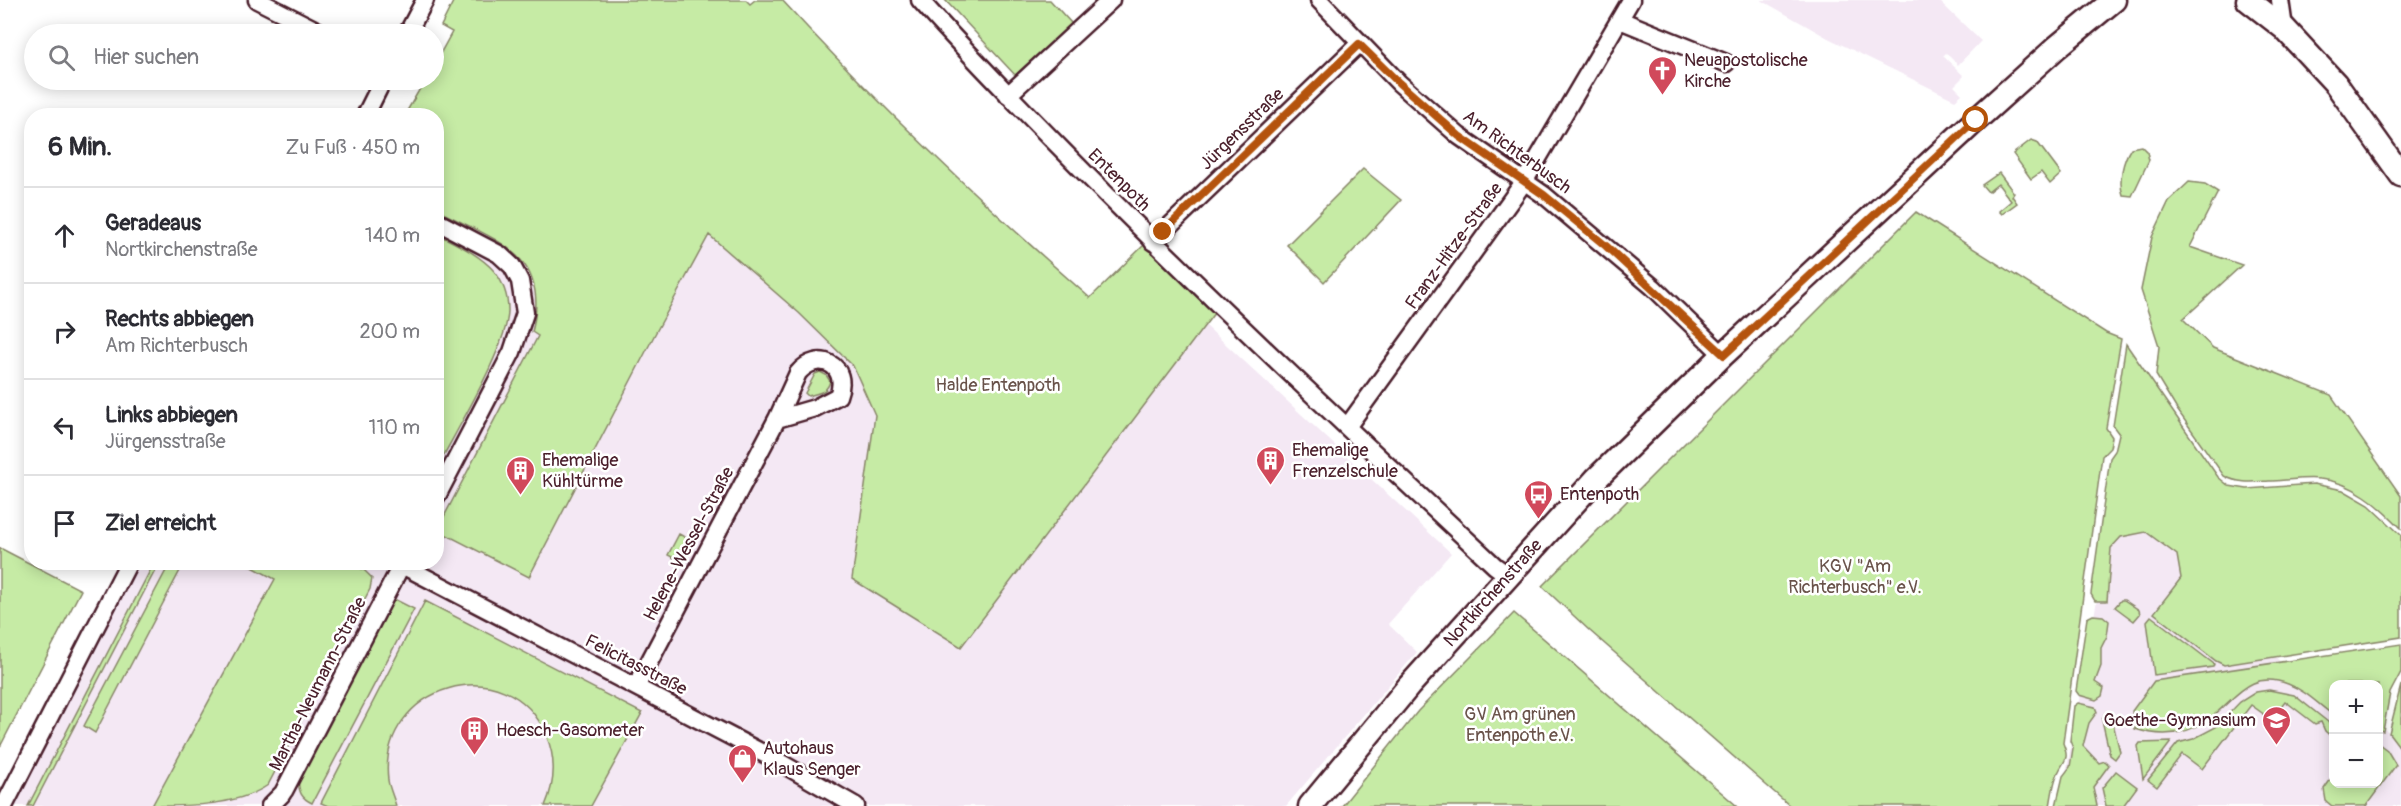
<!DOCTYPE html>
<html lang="de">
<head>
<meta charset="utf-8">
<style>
  :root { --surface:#fff; --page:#f2f2f3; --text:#2b2b33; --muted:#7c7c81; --line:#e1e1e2 }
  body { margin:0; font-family:Pangolin,sans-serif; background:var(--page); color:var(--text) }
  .controls { position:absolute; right:18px; bottom:18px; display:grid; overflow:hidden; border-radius:12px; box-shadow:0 3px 15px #0003 }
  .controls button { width:54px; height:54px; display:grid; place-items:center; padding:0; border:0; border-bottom:2px solid var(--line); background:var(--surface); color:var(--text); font:30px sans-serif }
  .stop { position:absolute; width:18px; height:18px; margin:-14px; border:4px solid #b45309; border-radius:50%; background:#fff }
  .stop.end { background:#b45309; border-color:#fff; box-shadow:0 2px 6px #0008 }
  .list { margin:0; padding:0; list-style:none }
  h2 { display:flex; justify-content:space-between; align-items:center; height:78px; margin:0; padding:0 24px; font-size:26px }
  h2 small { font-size:20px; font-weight:400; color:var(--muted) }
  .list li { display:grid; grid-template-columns:39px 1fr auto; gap:18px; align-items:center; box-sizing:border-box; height:96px; padding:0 24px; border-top:2px solid var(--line) }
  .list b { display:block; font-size:22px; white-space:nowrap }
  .list p { margin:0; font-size:20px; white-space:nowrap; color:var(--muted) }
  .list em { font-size:20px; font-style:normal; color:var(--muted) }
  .icon { flex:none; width:33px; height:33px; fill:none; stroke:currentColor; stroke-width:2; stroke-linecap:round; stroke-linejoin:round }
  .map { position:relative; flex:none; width:2401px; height:806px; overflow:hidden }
  .search { position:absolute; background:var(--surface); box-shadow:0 3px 15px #0003; left:24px; top:24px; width:420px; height:66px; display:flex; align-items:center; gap:15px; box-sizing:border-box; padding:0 21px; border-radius:33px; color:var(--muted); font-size:22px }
  .panel { position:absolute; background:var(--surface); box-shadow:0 3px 15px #0003; left:24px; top:108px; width:420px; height:462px; border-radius:24px }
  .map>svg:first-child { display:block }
</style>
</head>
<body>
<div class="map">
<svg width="2401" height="806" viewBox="0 0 2401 806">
  <rect width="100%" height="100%" fill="#fff"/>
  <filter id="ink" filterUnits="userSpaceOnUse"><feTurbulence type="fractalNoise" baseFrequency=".0167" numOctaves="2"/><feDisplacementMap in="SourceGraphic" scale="12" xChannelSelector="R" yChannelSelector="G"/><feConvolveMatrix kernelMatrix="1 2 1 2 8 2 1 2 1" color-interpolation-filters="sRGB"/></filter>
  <g filter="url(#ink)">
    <path fill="#f4e8f4" d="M1761,0h177l43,41 -23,24 -12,-12 -3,3 21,20 -10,10 8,8 -7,6 -127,-62z
      M437,119l195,48 177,153 44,46 22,49 -23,164 108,67 244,-322 247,229 -63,71 29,28 -131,154h-1275l126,-243 299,-1z
      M2116,494l81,67 92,112 44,26 1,85h44l1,-59 22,16v65h-341z"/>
    <path fill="#c6eba5" stroke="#888568" stroke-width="1.5" d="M454,0h292l4,4 5,-4h27c96,105 201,204 308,298l55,-54 70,68 -254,335 -109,-68 23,-164 -22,-49 -54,-53 -90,-78 -54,99 -126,243 -92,-47 101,-194 -6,-4c20,-79 -38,-92 -95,-122l-1,-94h-32l21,-36h9v-15l18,-33 -11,-6z
      M945,0h105l22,24 -56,52z
      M2031,140l6,2 24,32 -11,10 -9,-12 -10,7 -18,-25z
      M2141,146l6,6 2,8 -17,36 -9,-1c-5,-14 0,-35 8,-47z
      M1363,169l38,31 -77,82 -37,-37z
      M1999,173l15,20 -2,3 5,7 -15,11 -3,-3 12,-10 -13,-17 -10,8 -6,-7z
      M2189,182l16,2 13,8 -28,55 52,18 -59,54 30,29 118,47 70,101v32c-22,-23 -48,-46 -81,-49 -16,-2 -35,2 -51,2 -16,1 -30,3 -45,-5l-48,-68 -20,-33 3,-29 -18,-56 11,-53 17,-36z
      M1916,212l190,121 15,6 -15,89 6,9 -2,11 -8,8 -39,287c7,18 1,16 -5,30 -5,10 -6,23 -8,33h-260l-200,-175 -48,-45z
      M437,234c19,10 42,20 57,37 9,10 14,26 14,38 2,34 -54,125 -71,159z
      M2126,344l92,133 11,9 18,3 67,-5 29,6 26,15 32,30v102l-177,28 -8,-4 -62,-48 27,-35 -4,-23 -31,-23 -25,5 -10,11 -4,53h-12l-4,-7 19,-136 5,-7 4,-17 -6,-8z
      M820,372l6,3 4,6c-3,12 -11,12 -22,15l-3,-3 10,-19z
      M679,534l11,6 -10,21 -12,-6z
      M0,548l81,42 -81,157z
      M154,563h5l-126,243h-5z
      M170,563h14l-89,170 -11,-7z
      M245,563h105l14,7 8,8 -2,11 -102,196c-30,21 -78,21 -116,21l123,-227z
      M392,598l22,11 -102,194c-11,-5 -13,-11 -14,-23z
      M2121,600h3l15,10 1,4 -6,7 -19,-14z
      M425,601l217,112 -51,93h-46c10,-23 11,-48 1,-71 -37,-89 -169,-50 -158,45 1,8 6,18 8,26h-68l-7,-3z
      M1514,613l223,193h-395l76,-95z
      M2093,615l10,1 6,5 -2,15 -6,12v18l-6,16 9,6 -2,8 -6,4 -17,-5 -3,-4 11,-73z
      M2151,616l63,48 -1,3 -59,8 -7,-54z
      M2401,644v28l-11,21 -7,38 -4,-1 -1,-46h-44l-1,31c-15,-11 -27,-24 -45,-31 -41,-16 -54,19 -82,37 -22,15 -46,16 -71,8l-3,-18 22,-30z
      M2401,685v64l-12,-16z
      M2269,690l25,5 39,31v12l-8,-7 -4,-9 -6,2 -30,-23 -10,13 -10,1 -14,-10 -49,64 -20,-15 -25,33 -9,-7 30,-37 15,-4 23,-12 24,-25 16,-10z
      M2078,703l17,4 2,5 -8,11 -6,23 16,17 6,-2 4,4 -16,22 4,19h-41l7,-30 7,-9 3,-19 -3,-7 4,-35z
      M2105,713l7,6 8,33 -5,7 -5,-4 -8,-35z
      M2171,742l-28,37 -5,-33 2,-3z
      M2379,744l8,6 9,15 -30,41h-34l-6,-5 -2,-12 9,-13 1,8h44z
      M2116,771l21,16 -14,19h-17l-4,-18z"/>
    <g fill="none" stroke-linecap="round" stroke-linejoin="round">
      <defs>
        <path id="street" d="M257,0l67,34
          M920,0c53,60 110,117 166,174 133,134 271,263 409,392l14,10
          M1319,0l80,83 60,53 85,59 109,92 70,68
          M2280,0l4,28
          M1620,20l106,43
          M407,34l18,-34
          M1008,95l103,-95
          M365,116l18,-36
          M436,221l63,33 13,12 8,15 5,32 -13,39 -76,146
          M1153,242l206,-198
          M1347,427l177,-245 107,-182
          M396,562l378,197 82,47
          M636,687l141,-268 21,-46c20,-24 52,-8 40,23l-23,12 -38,11
          M284,791l119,-229
          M4,806l125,-244
          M270,806l12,-12"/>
        <path id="secondary" d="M2248,0l36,28 52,56 65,91
          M1310,806l99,-120 187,-207 127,-124 253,-235 81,-73 57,-47"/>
      </defs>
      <use href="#street" stroke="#4a1f2b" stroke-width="21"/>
      <use href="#secondary" stroke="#4a1f2b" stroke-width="27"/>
      <use href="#street" stroke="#fff" stroke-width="16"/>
      <use href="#secondary" stroke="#fff" stroke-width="22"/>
    </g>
  </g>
  <g fill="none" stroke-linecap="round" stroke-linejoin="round" filter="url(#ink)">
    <path stroke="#b45309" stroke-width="8" d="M1163,232l196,-188 40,39 60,53 85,59 62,51 118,109 252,-235"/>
  </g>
  <defs>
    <symbol id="church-pin" viewBox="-11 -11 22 30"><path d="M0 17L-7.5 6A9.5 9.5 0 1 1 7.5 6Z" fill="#d1495b" stroke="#fff"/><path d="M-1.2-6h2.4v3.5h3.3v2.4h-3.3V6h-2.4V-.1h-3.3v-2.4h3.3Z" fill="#fff"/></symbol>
    <symbol id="building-pin" viewBox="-11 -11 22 30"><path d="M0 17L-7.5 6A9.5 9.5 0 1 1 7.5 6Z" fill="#d1495b" stroke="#fff"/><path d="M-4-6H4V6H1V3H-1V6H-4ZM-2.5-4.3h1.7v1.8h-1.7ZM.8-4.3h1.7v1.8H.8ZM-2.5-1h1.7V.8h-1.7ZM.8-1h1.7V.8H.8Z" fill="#fff"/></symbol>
    <symbol id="bus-pin" viewBox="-11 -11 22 30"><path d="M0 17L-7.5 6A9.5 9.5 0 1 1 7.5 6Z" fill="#d1495b" stroke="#fff"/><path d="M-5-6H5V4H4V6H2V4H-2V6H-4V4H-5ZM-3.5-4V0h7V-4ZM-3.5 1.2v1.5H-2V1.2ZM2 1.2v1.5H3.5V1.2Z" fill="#fff"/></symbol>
    <symbol id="school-pin" viewBox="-11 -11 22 30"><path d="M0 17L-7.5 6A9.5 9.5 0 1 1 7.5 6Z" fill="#d1495b" stroke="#fff"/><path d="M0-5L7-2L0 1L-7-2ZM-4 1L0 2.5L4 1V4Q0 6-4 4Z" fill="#fff"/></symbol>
    <symbol id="shop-pin" viewBox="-11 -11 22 30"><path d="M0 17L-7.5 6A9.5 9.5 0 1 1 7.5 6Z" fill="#d1495b" stroke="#fff"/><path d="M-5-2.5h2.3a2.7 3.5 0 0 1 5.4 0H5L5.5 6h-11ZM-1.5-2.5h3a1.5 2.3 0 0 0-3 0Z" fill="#fff"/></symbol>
  </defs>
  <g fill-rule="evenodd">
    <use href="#church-pin" x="1646" y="54" width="33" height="45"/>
    <use href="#building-pin" x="1254" y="444" width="33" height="45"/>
    <use href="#building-pin" x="504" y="454" width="33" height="45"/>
    <use href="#bus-pin" x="1522" y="478" width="33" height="45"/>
    <use href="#school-pin" x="2260" y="704" width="33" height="45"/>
    <use href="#building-pin" x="458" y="714" width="33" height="45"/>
    <use href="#shop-pin" x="726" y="742" width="33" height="45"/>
  </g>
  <g text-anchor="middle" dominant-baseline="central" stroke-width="5" stroke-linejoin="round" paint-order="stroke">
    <g font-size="18" fill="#4a1f2b" stroke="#fff" text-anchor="start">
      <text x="1684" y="60">Neuapostolische<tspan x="1684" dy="21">Kirche</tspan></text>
      <text x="1292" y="450">Ehemalige<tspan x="1292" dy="21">Frenzelschule</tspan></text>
      <text x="542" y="460">Ehemalige<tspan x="542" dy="21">Kühltürme</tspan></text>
      <text x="1560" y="494">Entenpoth</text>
      <text x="2256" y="720" text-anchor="end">Goethe-Gymnasium</text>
      <text x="496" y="730">Hoesch-Gasometer</text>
      <text x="763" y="748">Autohaus<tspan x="763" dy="21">Klaus Senger</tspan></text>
    </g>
    <g font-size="18" fill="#4a1f2b" stroke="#fff">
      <text transform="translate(1242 129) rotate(-44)">Jürgensstraße</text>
      <text transform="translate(1517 152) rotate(36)">Am Richterbusch</text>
      <text transform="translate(1119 180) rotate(45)">Entenpoth</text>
      <text transform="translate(1454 246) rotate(-54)">Franz-Hitze-Straße</text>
      <text transform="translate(689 544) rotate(-62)">Helene-Wessel-Straße</text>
      <text transform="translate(1493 593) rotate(-48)">Nortkirchenstraße</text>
      <text transform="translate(636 665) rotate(27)">Felicitasstraße</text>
      <text transform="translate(318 684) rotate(-63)">Martha-Neumann-Straße</text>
    </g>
    <g font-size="18" fill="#69524a" stroke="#fff">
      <text x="998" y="385">Halde Entenpoth</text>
      <text x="1855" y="566">KGV "Am<tspan x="1855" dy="21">Richterbusch" e.V.</tspan></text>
      <text x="1520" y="714">GV Am grünen<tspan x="1520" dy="21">Entenpoth e.V.</tspan></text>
    </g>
  </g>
</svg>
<div class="controls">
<button>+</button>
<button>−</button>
</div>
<div class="stop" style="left:1976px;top:120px"></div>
<div class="stop end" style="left:1163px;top:232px"></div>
<div class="search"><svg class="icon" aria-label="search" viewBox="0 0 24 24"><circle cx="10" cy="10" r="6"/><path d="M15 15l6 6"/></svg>Hier suchen</div>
<section class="panel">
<h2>6 Min.<small>Zu Fuß · 450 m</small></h2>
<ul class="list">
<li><svg class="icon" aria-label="ahead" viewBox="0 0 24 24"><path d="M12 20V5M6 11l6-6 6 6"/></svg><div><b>Geradeaus</b><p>Nortkirchenstraße</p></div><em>140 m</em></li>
<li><svg class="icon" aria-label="right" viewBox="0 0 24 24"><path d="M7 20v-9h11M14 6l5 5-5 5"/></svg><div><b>Rechts abbiegen</b><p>Am Richterbusch</p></div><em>200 m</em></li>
<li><svg class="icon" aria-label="left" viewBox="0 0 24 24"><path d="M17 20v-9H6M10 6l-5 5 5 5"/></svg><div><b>Links abbiegen</b><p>Jürgensstraße</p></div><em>110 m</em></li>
<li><svg class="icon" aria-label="arrive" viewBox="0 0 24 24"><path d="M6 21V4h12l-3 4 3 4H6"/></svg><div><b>Ziel erreicht</b></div></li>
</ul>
</section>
</div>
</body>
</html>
